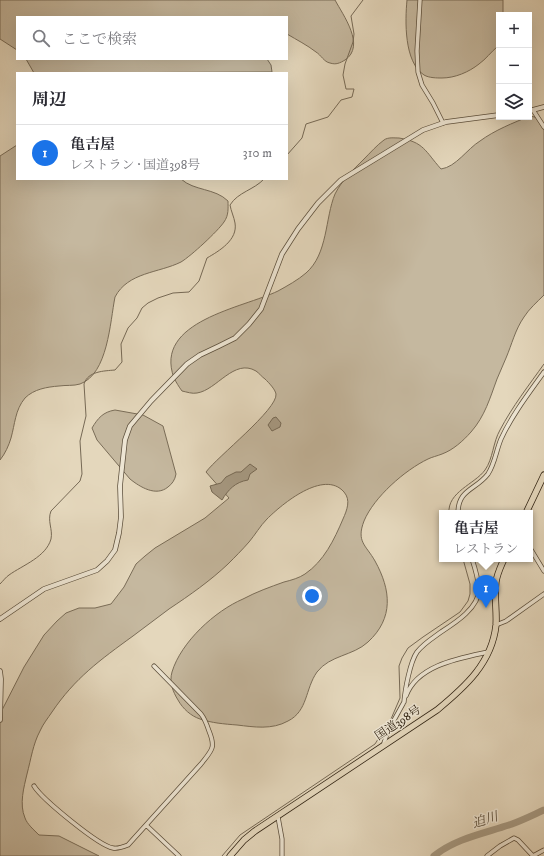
<!DOCTYPE html>
<html lang="ja">
<head>
<meta charset="utf-8">
<style>
  :root { --surface:#fff; --page:#f7f7f7; --text:#2b2b33; --muted:#7c7c81; --line:#e1e1e2; --accent:#1a73e8 }
  body { margin:0; font-family:"IM FELL DW Pica","Noto Serif JP",serif; background:var(--page); color:var(--text) }
  .controls { position:absolute; right:12px; top:12px; display:grid; overflow:hidden; border-radius:0px; box-shadow:0 4px 16px #0002 }
  .controls button { width:36px; height:36px; display:grid; place-items:center; padding:0; border:0; border-bottom:1px solid var(--line); background:var(--surface); color:var(--text); font:20px sans-serif }
  .you { position:absolute; left:312px; top:596px; width:14px; height:14px; margin:-10px; border:3px solid #fff; border-radius:50%; background:#1a73e8; box-shadow:0 0 0 6px #1a73e833 }
  .badge { display:grid; place-items:center; width:26px; height:26px; border-radius:50%; background:var(--accent); color:#fff; font-size:13px; font-weight:700 }
  .pin { position:absolute; translate:-50% -33px; filter:drop-shadow(0 1px 2px #0008) }
  .pin::after { content:''; position:absolute; top:21px; width:14px; height:12px; background:inherit; clip-path:polygon(0 0,100% 0,50% 100%) }
  .popup { position:absolute; left:439px; top:510px; width:94px; height:52px; box-sizing:border-box; display:grid; place-content:center; border-radius:0px; background:var(--surface); filter:drop-shadow(0 1px 3px #0005); font-size:13px; white-space:nowrap; color:var(--muted) }
  .popup b { font-size:15px; color:var(--text) }
  .popup::after { content:''; position:absolute; left:50%; top:100%; margin-left:-8px; border:8px solid transparent; border-top-color:var(--surface) }
  .list { margin:0; padding:0; list-style:none }
  h2 { display:flex; justify-content:space-between; align-items:center; height:52px; margin:0; padding:0 16px; font-size:17px }
  h2 small { font-size:13px; font-weight:400; color:var(--muted) }
  .list li { display:grid; grid-template-columns:26px 1fr auto; gap:12px; align-items:center; box-sizing:border-box; height:56px; padding:0 16px; border-top:1px solid var(--line) }
  .list b { display:block; font-size:15px; white-space:nowrap }
  .list p { margin:0; font-size:13px; white-space:nowrap; color:var(--muted) }
  .list em { font-size:13px; font-style:normal; color:var(--muted) }
  .icon { flex:none; width:22px; height:22px; fill:none; stroke:currentColor; stroke-width:2; stroke-linecap:round; stroke-linejoin:round }
  .map { position:relative; flex:none; width:544px; height:856px; overflow:hidden }
  .search { position:absolute; background:var(--surface); box-shadow:0 4px 16px #0002; left:16px; top:16px; width:272px; height:44px; display:flex; align-items:center; gap:10px; box-sizing:border-box; padding:0 14px; border-radius:0px; color:var(--muted); font-size:15px }
  .panel { position:absolute; background:var(--surface); box-shadow:0 4px 16px #0002; left:16px; top:72px; width:272px; height:108px; border-radius:0px }
  .map>svg:first-child { display:block }
</style>
</head>
<body>
<div class="map">
<svg width="544" height="856" viewBox="0 0 544 856">
  <rect width="100%" height="100%" fill="#e4d7bc"/>
  <filter id="stains"><feTurbulence type="fractalNoise" baseFrequency=".005" numOctaves="4"/><feColorMatrix values="0 0 0 0 .2 0 0 0 0 .09 0 0 0 0 .02 0 0 0 .5 -.17"/></filter>
  <radialGradient id="worn" r=".72"><stop offset=".6" stop-color="#630" stop-opacity="0"/><stop offset="1" stop-color="#630" stop-opacity=".3"/></radialGradient>
  <path fill="#c5b89f" stroke="#7a6d58" d="M0,0h335c8,15 31,46 10,60 -5,3 -9,5 -15,3 -6,-1 -9,-8 -14,-11 -9,-7 -19,-12 -29,-18v-17h-270v33l-17,-11z
    M407,0h96v15h-4v28l-2,4c-6,5 -11,12 -18,17 -10,8 -24,14 -37,14 -5,0 -13,0 -18,-3 -20,-13 -19,-54 -17,-75z
    M26,59h241l4,6 1,7 -238,1z
    M530,116l9,2 5,6v171c-7,7 -15,14 -20,22 -9,13 -12,27 -18,41 -3,7 -6,14 -9,21 -7,19 -12,37 -26,53 -8,9 -18,18 -29,22 -5,2 -10,3 -14,5 -23,11 -54,38 -64,62 -8,21 2,24 11,40 16,29 19,57 -7,81 -15,14 -38,13 -51,30 -12,17 -9,39 -29,49 -16,9 -34,6 -51,4 -13,-1 -25,-2 -37,-6 -9,-3 -17,-10 -22,-19 -5,-8 -9,-18 -6,-28 9,-30 43,-61 71,-73 13,-7 27,-12 41,-17 8,-2 15,-4 21,-8 19,-13 29,-34 38,-55 4,-9 8,-19 1,-27 -20,-23 -62,12 -77,27 -7,7 -12,16 -18,23 -7,8 -14,15 -21,22 -18,17 -38,31 -59,45 -12,9 -24,18 -36,27 -33,24 -58,42 -81,76 -4,6 -9,12 -12,19 -7,13 -9,28 -13,43 -3,13 -8,30 -2,44 2,6 9,12 14,17l20,1 40,20h-99v-142l24,-47 20,-32 13,-14 9,-8 13,-5h16l16,-4 13,-17 12,-23 9,-8 10,-8 50,-30 24,-20 -23,-26c11,-15 72,-63 70,-78 -1,-5 -7,-11 -11,-15 -3,-2 -6,-6 -9,-8 -22,-13 -39,19 -59,22 -5,1 -10,-1 -15,-2 -3,-4 -6,-9 -8,-13 -21,-57 69,-70 104,-87 9,-5 20,-11 28,-18 22,-19 19,-55 29,-79 7,-14 18,-24 29,-35 6,-6 13,-14 20,-19 4,-3 10,-2 15,-2 25,4 26,13 42,31 15,-2 26,-20 39,-28 15,-11 33,-18 50,-25z
    M17,145v34h164c13,12 34,9 47,22 0,7 1,14 -4,21 -6,9 -33,34 -43,40 -22,11 -53,10 -66,35 -5,25 -7,77 -35,87 -6,2 -15,1 -21,2 -12,1 -25,3 -34,12 -10,12 -10,26 -14,40 -2,7 -6,16 -11,22v-304z
    M115,410l28,5 20,11 13,48c-1,6 -4,10 -8,13 -12,10 -28,0 -38,-8l-33,-39 -5,-12c6,-10 11,-16 23,-18z"/>
  <path fill="#a69982" stroke="#766955" d="M276,417l5,6 -1,4 -8,4 -4,-6 5,-7z
    M250,464l7,5 -7,5 -2,6c-13,2 -20,10 -26,20l-10,-8 -2,-6 11,-3 5,-6 10,-5h5z"/>
  <g fill="none" stroke-linecap="round" stroke-linejoin="round">
    <path stroke="#766955" stroke-width="1" d="M287,155l15,-17 4,-14 22,-7 13,-17 11,-3 2,-8h-8l-3,-14 2,-11 8,-22 1,-8 -3,-18 12,-16
      M449,513c-2,-21 26,-29 36,-43 8,-11 8,-28 15,-40 12,-23 29,-45 44,-66
      M0,584c3,-3 6,-7 9,-9 14,-10 37,-18 42,-36 2,-10 -4,-18 0,-28l29,-30 2,-7 -2,-33 6,-25 -2,-32c4,-13 20,-13 31,-14l7,-8 -1,-18 7,-16 9,-10 5,-10 6,-5 10,-5 15,-5 16,-1 10,-11 8,-23c12,-7 31,-18 28,-35 -1,-6 -4,-12 -5,-18 8,-13 24,-15 34,-26
      M222,856l18,-21 135,-91 16,-25 9,-21 -1,-32 3,-8 6,-10 15,-11 37,-25 8,-11 2,-7v-10l-7,-25"/>
    <path stroke="#a69982" stroke-width="7" d="M434,856c22,-18 52,-23 78,-32 11,-4 21,-9 32,-14"/>
    <defs>
      <path id="minor" d="M420,0l-3,51 1,21 4,13 11,18 10,20
        M533,110l11,17
        M458,513c0,-24 18,-23 30,-39 7,-11 8,-23 13,-35 11,-24 28,-46 43,-67
        M530,548l14,23
        M496,625l10,-4 38,-27
        M406,696c11,-31 54,-38 82,-44
        M404,702c1,-12 6,-40 13,-50 7,-9 16,-14 24,-20 14,-9 38,-24 38,-43 -1,-10 -4,-21 -7,-30
        M383,746l5,-15 16,-29
        M34,786c8,13 65,60 79,62 5,1 10,-1 15,-3l73,-81c11,-14 15,-16 8,-33 -2,-6 -4,-12 -8,-17l-47,-48
        M278,817l4,22v17
        M146,825l33,31
        M487,856l13,-10 14,-8 4,2 15,16 11,-6"/>
      <path id="tertiary" d="M529,111l15,-4
        M0,619l44,-30 53,-19 10,-9 8,-11 4,-17 2,-16 -1,-31 5,-46 5,-14 21,-25 36,-37 13,-9 19,-9 16,-8 14,-14 12,-15 21,-55 16,-25 20,-26 23,-23 82,-50 23,-8 53,-7
        M0,671l1,8 -1,41"/>
      <path id="trunk" d="M526,513l18,-38
        M230,856l14,-16 11,-9 182,-121c28,-23 55,-47 59,-85 1,-14 -2,-29 0,-43 1,-8 5,-16 8,-23"/>
    </defs>
    <use href="#minor" stroke="#5c4f3c" stroke-width="5"/>
    <use href="#tertiary" stroke="#5c4f3c" stroke-width="5.5"/>
    <use href="#trunk" stroke="#2f2212" stroke-width="7"/>
    <use href="#minor" stroke="#ede5d3" stroke-width="3.5"/>
    <use href="#tertiary" stroke="#ede5d3" stroke-width="4"/>
    <use href="#trunk" stroke="#e4d7bc" stroke-width="5.5"/>
  </g>
  <g text-anchor="middle" dominant-baseline="central" stroke-width="3" stroke-linejoin="round" paint-order="stroke">
    <g font-size="12" fill="#2f2212" stroke="#ede5d3">
      <text transform="translate(398 723) rotate(-34)">国道398号</text>
    </g>
    <g font-size="13" font-style="italic" fill="#594c39" stroke="#ede5d3">
      <text transform="translate(485 820) rotate(-17)">迫川</text>
    </g>
  </g>
  <rect width="100%" height="100%" filter="url(#stains)"/>
  <rect width="100%" height="100%" fill="url(#worn)"/>
</svg>
<div class="controls">
<button>+</button>
<button>−</button>
<button><svg class="icon" aria-label="layers" viewBox="0 0 24 24"><path d="M12 4l9 5-9 5-9-5zM3 14l9 5 9-5"/></svg></button>
</div>
<div class="you"></div>
<div class="pin badge" style="left:486px;top:608px">1</div>
<div class="popup"><b>亀吉屋</b>レストラン</div>
<div class="search"><svg class="icon" aria-label="search" viewBox="0 0 24 24"><circle cx="10" cy="10" r="6"/><path d="M15 15l6 6"/></svg>ここで検索</div>
<section class="panel">
<h2>周辺<small></small></h2>
<ul class="list">
<li><span class="badge">1</span><div><b>亀吉屋</b><p>レストラン · 国道398号</p></div><em>310 m</em></li>
</ul>
</section>
</div>
</body>
</html>
